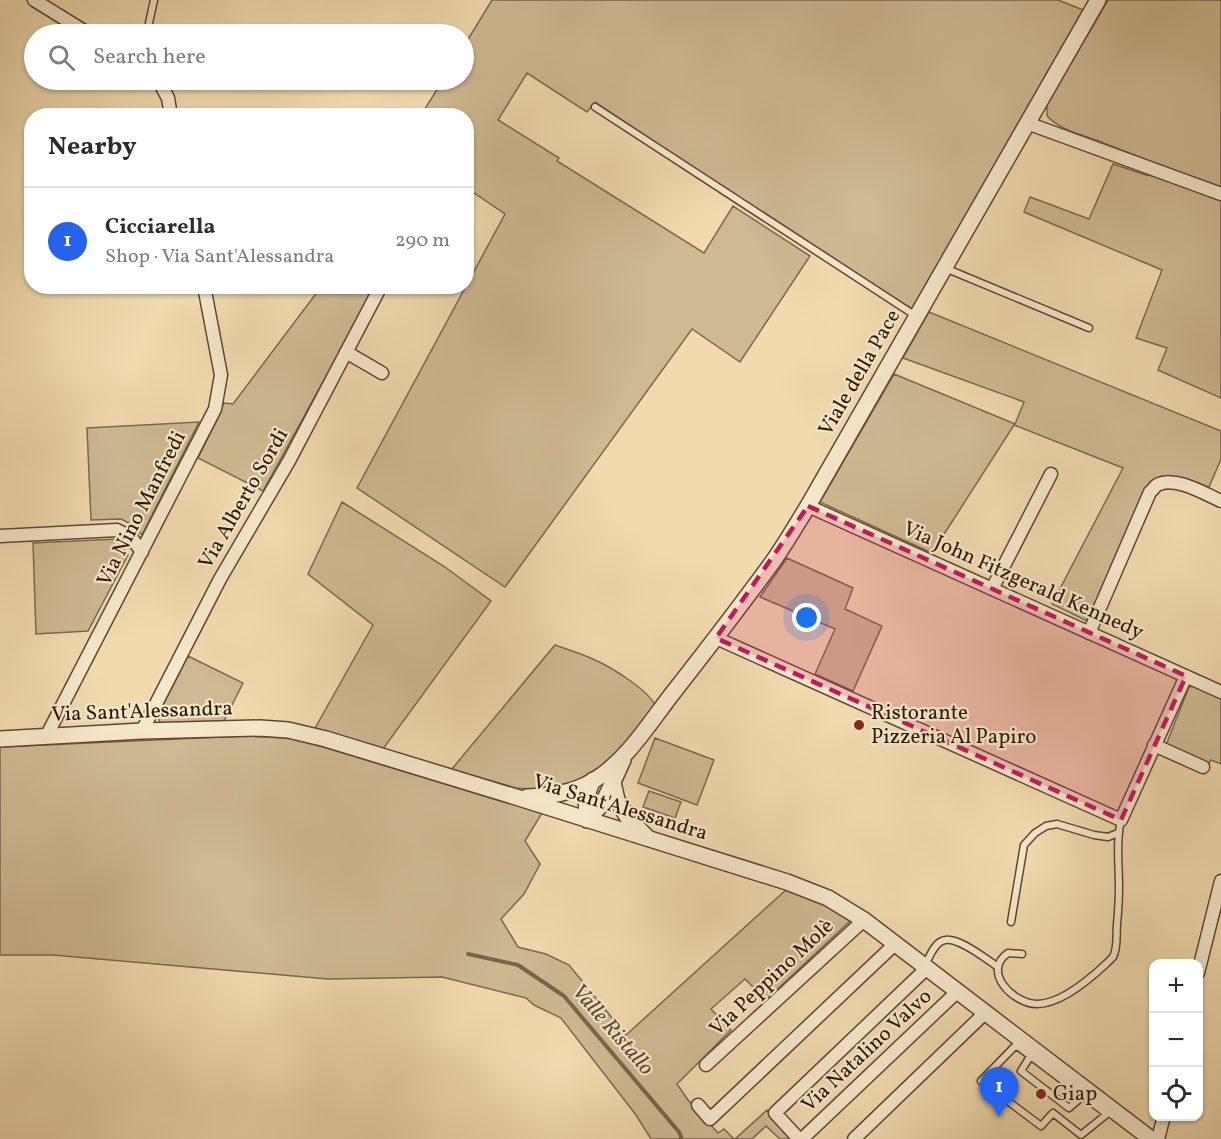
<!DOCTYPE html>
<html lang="en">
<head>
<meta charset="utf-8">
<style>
  :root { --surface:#fff; --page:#f2f2f3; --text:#2b2b33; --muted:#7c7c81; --line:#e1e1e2; --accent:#2563eb }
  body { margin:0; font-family:Vollkorn,serif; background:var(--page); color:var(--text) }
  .controls { position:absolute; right:18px; bottom:18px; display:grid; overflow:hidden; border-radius:12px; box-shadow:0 2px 4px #0004 }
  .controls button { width:54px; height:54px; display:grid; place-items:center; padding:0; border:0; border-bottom:2px solid var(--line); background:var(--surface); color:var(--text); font:30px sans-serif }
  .you { position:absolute; left:807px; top:618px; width:21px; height:21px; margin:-15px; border:4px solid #fff; border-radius:50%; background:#1a73e8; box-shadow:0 0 0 9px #1a73e833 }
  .badge { display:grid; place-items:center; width:39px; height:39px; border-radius:50%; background:var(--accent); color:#fff; font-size:20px; font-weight:700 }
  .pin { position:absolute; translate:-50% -50px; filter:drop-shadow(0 2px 3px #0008) }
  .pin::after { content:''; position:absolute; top:32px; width:21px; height:18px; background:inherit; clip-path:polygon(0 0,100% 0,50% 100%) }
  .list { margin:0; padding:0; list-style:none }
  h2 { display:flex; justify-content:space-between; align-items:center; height:78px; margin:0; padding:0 24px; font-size:26px }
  h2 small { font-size:20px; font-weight:400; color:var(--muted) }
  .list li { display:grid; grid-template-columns:39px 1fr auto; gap:18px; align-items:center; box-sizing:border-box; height:108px; padding:0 24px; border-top:2px solid var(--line) }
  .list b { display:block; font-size:22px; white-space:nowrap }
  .list p { margin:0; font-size:20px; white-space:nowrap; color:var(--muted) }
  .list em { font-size:20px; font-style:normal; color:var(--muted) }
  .icon { flex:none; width:33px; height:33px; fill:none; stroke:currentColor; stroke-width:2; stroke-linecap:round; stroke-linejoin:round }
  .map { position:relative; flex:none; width:1221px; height:1139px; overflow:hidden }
  .search { position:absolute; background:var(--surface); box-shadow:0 2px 4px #0004; left:24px; top:24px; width:450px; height:66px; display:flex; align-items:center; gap:15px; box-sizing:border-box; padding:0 21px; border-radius:33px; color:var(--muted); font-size:22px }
  .panel { position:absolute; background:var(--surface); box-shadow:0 2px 4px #0004; left:24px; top:108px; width:450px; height:186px; border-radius:24px }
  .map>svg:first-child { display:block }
</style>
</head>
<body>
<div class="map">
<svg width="1221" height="1139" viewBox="0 0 1221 1139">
  <rect width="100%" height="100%" fill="#f0daae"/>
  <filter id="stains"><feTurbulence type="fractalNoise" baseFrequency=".00333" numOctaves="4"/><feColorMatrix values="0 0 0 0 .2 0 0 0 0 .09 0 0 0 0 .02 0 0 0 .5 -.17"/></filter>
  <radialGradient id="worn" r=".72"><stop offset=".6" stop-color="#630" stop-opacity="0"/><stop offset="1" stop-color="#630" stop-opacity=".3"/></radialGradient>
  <path fill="#ceb992" stroke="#7c684d" stroke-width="1.5" d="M492,0h566l25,10 -171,299 -97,-60 -220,-147 -8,10 -60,-39 -29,47 61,38 -2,3 147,92 29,-47 77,50 -70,106 -48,-33 -187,258 -148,-99 148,-274 -38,-26 -1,-72 -45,-1 22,-35h21v-34z
    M1108,0h113v187c-42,-15 -84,-30 -125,-47 -17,-6 -37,-11 -49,-24v-12z
    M1113,164l33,11 13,2 62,24v197l-63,-28 9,-22 -31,-10 26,-68 -138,-58 6,-15 59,22z
    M321,287h54l-112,204 -65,-33 20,-40 6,-15 9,1z
    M929,312l292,119v28l-12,28 -27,-9 -16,-1 -18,13 -61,131 -35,-17 71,-136 -109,-43 -82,128 -112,-51 74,-128 121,50 9,-22 -121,-44z
    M199,422l-57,113 -11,-11 -10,-5 -30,1 -4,-92z
    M342,502l103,65 46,34 -108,148 -69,-19 59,-105 -65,-51z
    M118,539l10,16 -40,76 -52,3 -3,-91z
    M787,558l66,30 -8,21 37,17 -29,65 -38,-17 20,-45 -75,-32z
    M555,645c14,5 28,9 40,15 16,7 53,30 60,45l-35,44 -20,18 -32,19 -25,4 -27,-2 -65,-18z
    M188,656l55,27 -19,38 -64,3 -2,-9z
    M1194,686l27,12v66l-10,-4 -2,3 -43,-18 23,-58z
    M245,736l44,2 27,7 226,68 -17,28 15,23 -16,30 -23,25 17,28 28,7 23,11 57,70 162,-147 26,10 36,23 -84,79 -21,-21 -34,30 20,21 -54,54 11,16 30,33 6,-4 10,10h-83l-15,-24 -75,-97 -27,-13 -8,-7 -84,-21 -114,2 -275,-24h-53v-208z
    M655,738l59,22 -17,45 -59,-22z
    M649,791l32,11 -6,16 -32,-11z
    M767,1110l27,29h-14l-14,-13 -14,13h-17z"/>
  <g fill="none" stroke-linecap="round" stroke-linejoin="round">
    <path stroke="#79654a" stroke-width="4" d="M468,954l50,11 46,31 115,136 3,7"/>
    <defs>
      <path id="service" d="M150,34l-1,-11 5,-23
        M595,107l321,209
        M945,268l144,60
        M1011,922l13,-77 11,-12 11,-7 11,-2 37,11 14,2 10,-4
        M1022,954l-14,-1c-27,19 6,51 29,51 23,0 53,-25 70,-41 1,-1 5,-5 6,-6 5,-9 3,-22 4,-32 1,-12 2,-25 2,-37 0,-23 -3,-46 2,-68
        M925,965c4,-7 9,-21 17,-24 13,-7 44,18 56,26
        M1016,1045l91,69 -26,21 -28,-22 -12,13 -60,-45z
        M1031,1055l-10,16 48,37 16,-14"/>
      <path id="minor" d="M34,0l55,34
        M158,80l10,18 3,18
        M1027,123l194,71
        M346,352l36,21
        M808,506l413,186
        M0,536l117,-6 14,7 11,15
        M992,589l59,-115
        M1089,633l61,-141c3,-2 4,-5 7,-7 17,-10 48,9 64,16
        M716,638l405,182 65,-144
        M142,731l78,-152 69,-118 92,-175
        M46,737l169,-328 6,-34 -17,-89
        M1154,745l49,22
        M1198,973l23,-92
        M706,1065l158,-145
        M698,1105l12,14 185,-175
        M799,1139l-24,-26 152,-145
        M802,1139l156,-148
        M854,1139l131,-126
        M1158,1139l6,-23"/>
      <path id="tertiary" d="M0,739l142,-8 118,-3 28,2 38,9 193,59 268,84 41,16 36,22 287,219
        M623,760l-10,22 4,18 11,18 19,19
        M527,797c24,-1 45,-4 66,-16 32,-19 54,-54 76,-83 36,-46 71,-91 105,-138 12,-17 23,-36 34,-54l290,-506
        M587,820l16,-17 10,-21
        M587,820c-1,-18 -2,-23 6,-40"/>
    </defs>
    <use href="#service" stroke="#5c4832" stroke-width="9"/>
    <use href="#minor" stroke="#5c4832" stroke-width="15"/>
    <use href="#tertiary" stroke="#5c4832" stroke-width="18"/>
    <use href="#service" stroke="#f5e7ca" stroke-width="6"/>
    <use href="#minor" stroke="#f5e7ca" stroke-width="12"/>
    <use href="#tertiary" stroke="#f5e7ca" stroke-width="15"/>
  </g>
  <path fill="#c2185b" fill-opacity="0.2" stroke="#c2185b" stroke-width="4.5" stroke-dasharray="12 8" stroke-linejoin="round" d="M808,506l378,170 -65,144 -405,-182z"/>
  <g fill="#8f2418" stroke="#f5e7ca" stroke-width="2">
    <circle cx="859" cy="725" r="6"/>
    <circle cx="1041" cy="1094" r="6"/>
  </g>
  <g text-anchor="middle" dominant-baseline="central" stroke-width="4.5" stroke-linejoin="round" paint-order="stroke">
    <g font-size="21" fill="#2a1808" stroke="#f5e7ca">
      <text transform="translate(860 373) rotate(-60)">Viale della Pace</text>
      <text transform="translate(244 499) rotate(-60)">Via Alberto Sordi</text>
      <text transform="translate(142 509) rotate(-63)">Via Nino Manfredi</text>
      <text transform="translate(1023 581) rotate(24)">Via John Fitzgerald Kennedy</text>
      <text transform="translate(142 712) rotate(-2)">Via Sant'Alessandra</text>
      <text transform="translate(620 808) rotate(17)">Via Sant'Alessandra</text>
      <text transform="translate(772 978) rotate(-43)">Via Peppino Molè</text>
      <text transform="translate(867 1051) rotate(-43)">Via Natalino Valvo</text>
    </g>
    <g font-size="21" fill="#2a1808" stroke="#f5e7ca" text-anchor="start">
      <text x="871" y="713">Ristorante<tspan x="871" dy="24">Pizzeria Al Papiro</tspan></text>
      <text x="1053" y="1094">Giap</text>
    </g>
    <g font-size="22" font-style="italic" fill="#5e4b34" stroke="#f5e7ca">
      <text transform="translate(612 1030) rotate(49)">Valle Ristallo</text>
    </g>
  </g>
  <rect width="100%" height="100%" filter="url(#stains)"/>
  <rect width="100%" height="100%" fill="url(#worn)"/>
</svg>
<div class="controls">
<button>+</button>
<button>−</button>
<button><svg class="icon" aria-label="locate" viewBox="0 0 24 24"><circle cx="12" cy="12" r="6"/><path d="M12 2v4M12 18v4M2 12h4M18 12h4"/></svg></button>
</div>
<div class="you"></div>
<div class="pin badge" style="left:999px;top:1117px">1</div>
<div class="search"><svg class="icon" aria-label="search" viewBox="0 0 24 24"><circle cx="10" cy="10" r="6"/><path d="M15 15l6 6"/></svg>Search here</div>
<section class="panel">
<h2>Nearby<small></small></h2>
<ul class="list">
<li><span class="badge">1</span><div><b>Cicciarella</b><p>Shop · Via Sant'Alessandra</p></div><em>290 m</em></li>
</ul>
</section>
</div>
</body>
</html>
